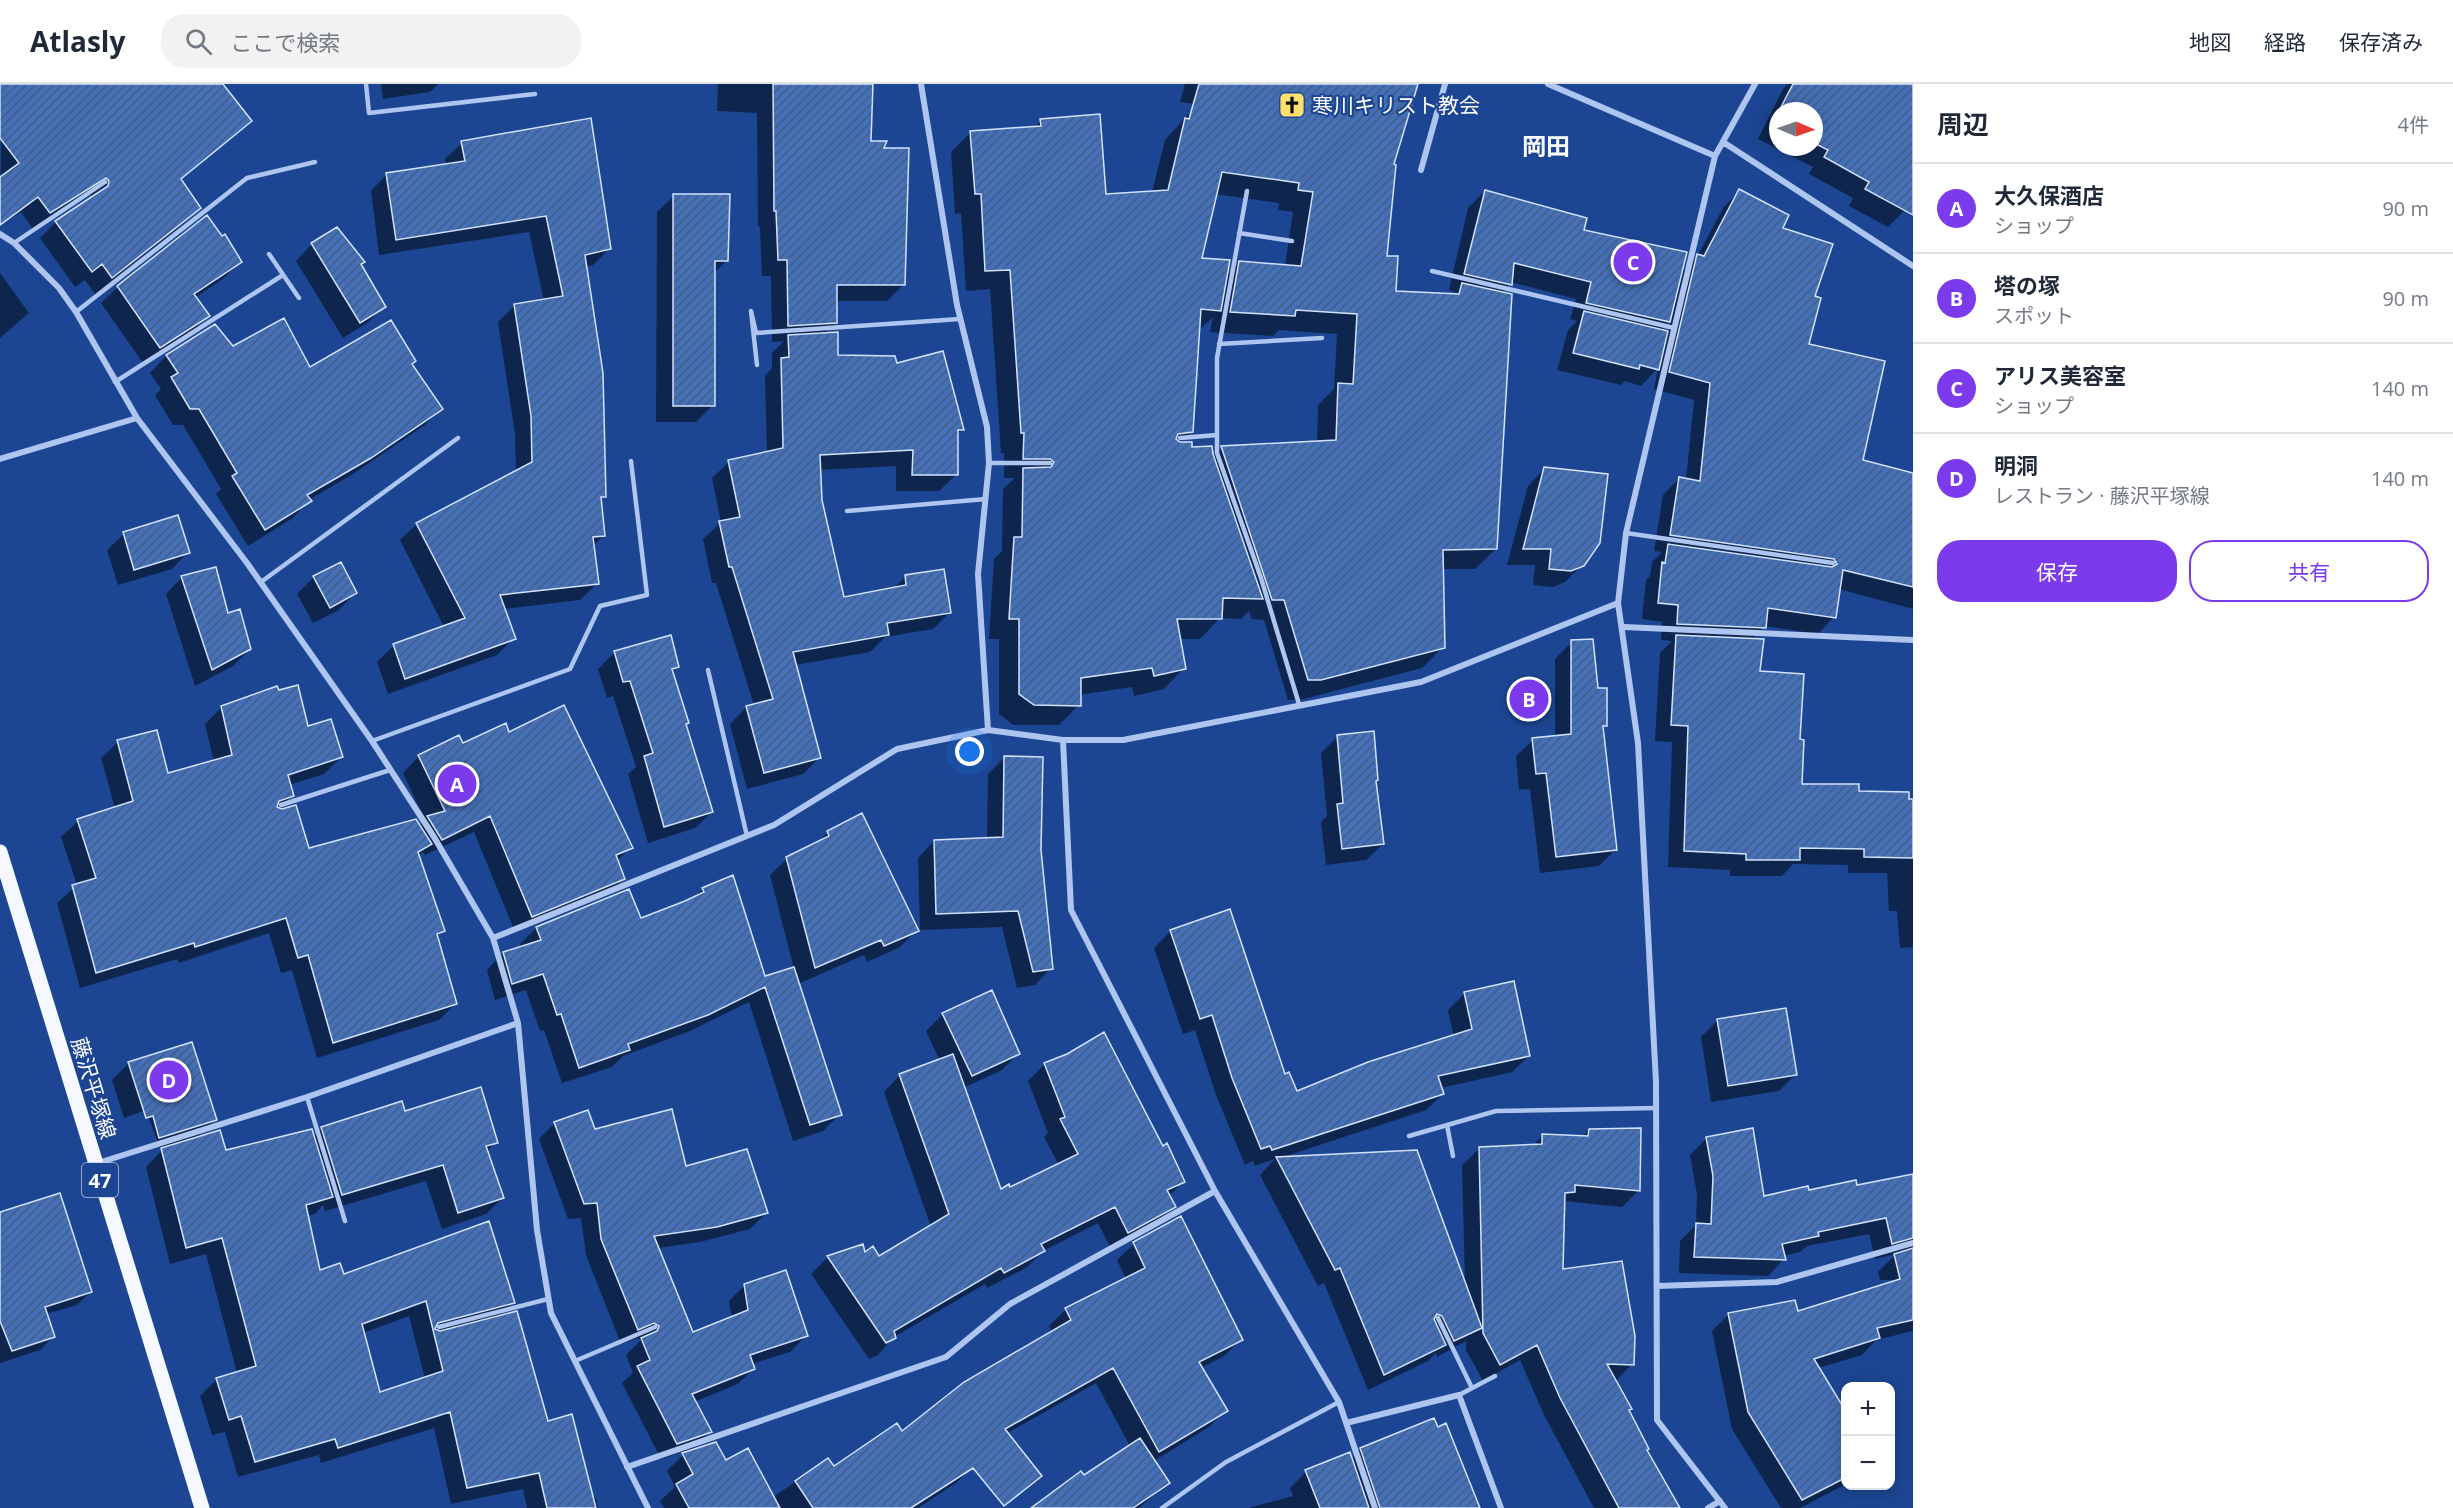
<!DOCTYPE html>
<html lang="ja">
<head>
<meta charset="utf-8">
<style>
  :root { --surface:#fff; --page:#f2f2f3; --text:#1f2937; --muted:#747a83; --line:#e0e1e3; --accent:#7c3aed }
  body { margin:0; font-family:"Open Sans","Noto Sans JP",sans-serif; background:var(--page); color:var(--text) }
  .controls { position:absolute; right:18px; bottom:18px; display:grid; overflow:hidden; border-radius:12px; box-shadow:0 3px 15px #0003 }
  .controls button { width:54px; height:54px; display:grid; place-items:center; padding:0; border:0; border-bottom:2px solid var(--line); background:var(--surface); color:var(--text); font:30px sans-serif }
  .compass { position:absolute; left:1769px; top:18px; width:54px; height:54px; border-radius:50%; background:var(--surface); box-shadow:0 3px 15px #0003; rotate:92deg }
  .you { position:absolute; left:970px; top:668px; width:21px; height:21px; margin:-15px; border:4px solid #fff; border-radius:50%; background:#1a73e8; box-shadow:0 0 0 9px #1a73e833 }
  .badge { display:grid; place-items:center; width:39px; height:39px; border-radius:50%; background:var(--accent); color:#fff; font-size:20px; font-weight:700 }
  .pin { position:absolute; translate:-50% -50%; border:3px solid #fff; box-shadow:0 2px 6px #0006 }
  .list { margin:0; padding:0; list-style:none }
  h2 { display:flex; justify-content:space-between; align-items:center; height:78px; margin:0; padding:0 24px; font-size:26px }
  h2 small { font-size:20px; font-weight:400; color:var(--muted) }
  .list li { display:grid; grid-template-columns:39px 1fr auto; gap:18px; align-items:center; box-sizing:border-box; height:90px; padding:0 24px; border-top:2px solid var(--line) }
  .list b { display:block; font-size:22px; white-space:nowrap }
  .list p { margin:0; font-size:20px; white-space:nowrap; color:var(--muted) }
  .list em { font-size:20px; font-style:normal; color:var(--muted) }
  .actions { display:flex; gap:12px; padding:18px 24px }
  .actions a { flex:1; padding:14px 0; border:2px solid var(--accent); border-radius:24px; text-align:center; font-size:21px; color:var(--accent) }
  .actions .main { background:var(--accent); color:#fff }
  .icon { flex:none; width:33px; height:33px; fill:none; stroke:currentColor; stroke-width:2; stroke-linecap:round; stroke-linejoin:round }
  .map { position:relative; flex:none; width:1913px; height:1424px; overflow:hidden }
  header { display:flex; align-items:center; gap:36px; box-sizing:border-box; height:84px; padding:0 30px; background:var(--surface); border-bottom:2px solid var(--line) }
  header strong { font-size:28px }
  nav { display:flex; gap:33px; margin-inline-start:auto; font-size:21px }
  .search { width:420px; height:54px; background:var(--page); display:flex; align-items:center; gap:15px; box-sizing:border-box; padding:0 21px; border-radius:24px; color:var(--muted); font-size:22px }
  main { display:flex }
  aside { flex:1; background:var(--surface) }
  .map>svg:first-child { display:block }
</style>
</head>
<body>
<header>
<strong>Atlasly</strong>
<div class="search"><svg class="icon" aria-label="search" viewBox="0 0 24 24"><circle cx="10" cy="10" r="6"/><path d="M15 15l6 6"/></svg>ここで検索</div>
<nav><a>地図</a><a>経路</a><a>保存済み</a></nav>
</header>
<main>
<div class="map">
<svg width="1913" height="1424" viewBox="0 0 1913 1424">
  <defs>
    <pattern id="building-hatch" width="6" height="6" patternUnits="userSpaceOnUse" patternTransform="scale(1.5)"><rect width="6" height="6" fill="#4470ba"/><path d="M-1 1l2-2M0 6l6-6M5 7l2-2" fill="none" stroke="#485c7e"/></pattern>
  </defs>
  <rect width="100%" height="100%" fill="#1c4693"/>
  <path fill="#0007" fill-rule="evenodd" d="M2,0h219l29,37 -70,60 20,27 -17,16 -88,70 -10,-14 -10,7 -35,-49 16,-16 35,-24v-4h-7l-51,35 -12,-17 -21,13z
    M381,0h57l-8,8 -47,7z
    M718,0h154l-3,59 13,6 21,136 -16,16h-52l1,21 -12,12 13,23 59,8 66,65 -5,5 -1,40 -17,16h-43v-25l-77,4 1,30 23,99 50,-10 12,-12 45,35 -17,17 -48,8 -15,15 -75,13 24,93 -16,16 -56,15 -17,-65 17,-17 7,-2 -38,-122h-4l-9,-44 18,-17 -9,-44 17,-16 38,-9 -2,-77 7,-8v-15l12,-12 -12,1 -1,-66h-9l-2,-49h-2l-1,-114 -40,-2z
    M1185,0h232l-25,81 -6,92 9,35 57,3 3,-3 -6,-2 19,-82 17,-17 195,82 17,-16 26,-49 16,-17 41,37 34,69 -7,49 54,115 52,14v134l-74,-20 -5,28 -16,17 -54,-8 -12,14 7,32 39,69 3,44 112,16v146l-13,1 -3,-37h-8l-2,-38h-39v-8l-55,-1 -11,12h-52v-6l-62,-3 4,-125 -17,-1 5,-88 12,-12 -11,-1 1,-18 -20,-3 4,-39 4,-4 2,-14 10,-10 -8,-1 9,-56 16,-16 7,1 8,-80 -40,-11 4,-21 -17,18 -16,-5 -4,4 -64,-15 11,-40 9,-9 -7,-2 6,-20 -65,-17 -9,12 -6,255 -21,20h-33l1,78 -21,21 -122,32h-12l-24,-80 -12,-1 -3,-8 -8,8 -21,-1 -20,21h-21l5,29 -20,21 -30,7 -2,-9 -53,8v10l-20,20h-46l-14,-11v-75h-10l5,-80 8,-8 1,-62 12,-11h-11v-25h-3l-11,-164 -24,2 -5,-78 -6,1 -4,-62 20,-20 63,-4 7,-8 63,75 48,-3 13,-52 28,-31 16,-3 -29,-4zM1215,110l64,9 -1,7 15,2 -8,54 -45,-3 -15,14 -25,-17zM1213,233l-3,15 63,4 6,-6 58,4 -3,55 -16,16 -1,38 -95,4 -10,11 -33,-14 12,-12 7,-101zM1670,237l-3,11 -7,-1z
    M1788,0h125v111l-8,15 -17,17 -39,-21 4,-8 -44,-24 4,-7 -55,-28 25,-50zM1778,27h36v36h-36z
    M462,59l148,105 -17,17 -8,2 19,229 -4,5 3,35 -10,10 4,38 -17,16 -77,9 11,29 -17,17 -109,39 -11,-32 17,-17 50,-18 -44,-87 17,-16 99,-52 -1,-38 -17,-112 17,-17 29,-4 -15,-69 -150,23 -8,-64 16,-17 59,-9 -1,-6z
    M674,112l53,64 -13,13 -1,132 -17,17h-40l1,-210z
    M222,154l19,23 -17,17 -29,20 13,18 -17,17 -48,30 -42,-60 17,-16z
    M312,160l48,21 24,42 -17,16 -24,15 -47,-77z
    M0,189l29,40 -29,25z
    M215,242l17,22 77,21 102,-5 30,44 -16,17 -72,49 -44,26 -16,18 -45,28 -32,-52 5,-5 -38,-64h-10l-18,-30 6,-6 -11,-16 16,-17z
    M1544,385l38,96 -17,17 -12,5 -20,-2 2,-20h-28l21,-79z
    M124,450l64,18 -16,17 -54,16 -11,-35z
    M182,493l45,38 23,34 -17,17 -38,20 -29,-92z
    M314,493l41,16 -16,17 -26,13 -16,-29z
    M1572,558l25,48 9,35 -4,4 14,120 -17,17 -59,7 -10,-84 -11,1 -3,-34 17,-16 22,-3v-78z
    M615,568l62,14 -5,6 40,140 -17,16 -47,15 -20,-69 8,-7 -23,-71 -6,2 -9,-29z
    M222,623l85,21 34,29 -17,17 -35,11 3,11 -14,13 30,41 111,-24 6,-6 -22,-47 16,-17 90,-22 122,113 -14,14 7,18 -17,16 -92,37 -41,-100 -49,23 -2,-3 -5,5 25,74 -7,7 19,66 -16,16 -122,38 -25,-88 -11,3 -12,-40 -90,30 -2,-4 -97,29 -23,-85 20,-18 -16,-48 17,-16 37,-13 -14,-50 17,-16 49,33 47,-13 -9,-38z
    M1338,652l37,46 8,62 -17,16 -40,5 -5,-43 6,-6 -6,-63z
    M1005,673l34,93 12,118 -16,17 -18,3 -15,-61 -82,3 -2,-72 16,-17 53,-2 1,-65z
    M828,748l89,98 -17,17 -33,15 -3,-7 -66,29 42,130 -17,17 -30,10 -44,-139 -59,29 -67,25 -11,11 -50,16 -18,-53 -4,1 -14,-41 -31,10 -8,-30 16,-17 18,-5 -1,-4 16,-16 104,-8 53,-22 10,-9 61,88 30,-8 -24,-94 17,-16 29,-15z
    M1229,827l55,165 12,17 158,-56 -6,-27 17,-17 64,63 -17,16 -71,16 2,6 -17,16 -143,47 182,127 -3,-119 17,-16 53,-3 10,-10 40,1 7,-7 49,61 -16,16 -59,-6 -1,70 70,93 -17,18 30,68 19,58h-70l-50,-93 -24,-55 -37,21 -17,-31v-9l-29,16 -1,-4 -8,8 -60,29 -44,-107 -6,3 -58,-111 15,-16 -20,7 -2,-5 -8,4 -29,-70 -21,-65 -12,4 -29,-86 16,-16z
    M943,930l75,40 -16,16 -39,18 37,103 10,-2 49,-24 -15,-28 4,-4 -20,-52 17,-17 117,84 21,34 -14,14 5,10 -17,17 -46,26 -13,-26 -55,28 -17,17 -39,20 -2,-4 -91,53 -16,18 -9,4 -58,-85 17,-17 34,-11 2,8 15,4 52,-31 -47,-135 16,-17 40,-14 -14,-30z
    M1717,937l78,54 -16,16 -68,11 -10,-65z
    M129,979l86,57 -20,19 30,13 88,-15 9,-9 82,-15 92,29 -9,9 16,47 -17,16 -44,15 -16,-48 -101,30 -2,-6 -8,9 -8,2 12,56 194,30 -16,16 50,105 45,76 4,-1 2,10h-71l-4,-19 -72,15 -17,-76 -113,35 -2,-8 -81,22 -13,-45 -13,3 -12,-39 17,-17 20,-6 -31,-119 -36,10 -24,-97 19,-20 -5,1 -14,-38 -22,8 -12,-38zM409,1232l16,63 -46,15 -16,-61z
    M555,1039l39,8 91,37 81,45 -16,16 -50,13 -42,6 34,86 40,-16 -3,-17 16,-16 61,51 -16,16 -38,12 2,4 -16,16 -44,18 16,30 -16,16 -33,11 -39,-76 11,-10 -7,-18 15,-15 -4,-2 -16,6 -35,-89 -5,-37 -13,1 -29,-80z
    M1707,1054l56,60 93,-11 57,-12v156l-37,9 -14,15 -44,13 28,45v71l-46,24h-19l-49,-79 -20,-98 17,-17 68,-1 106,-33h-23l-2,-8 18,-18 -21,5 -6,-25 -62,12 -7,6 -17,4 1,3 -16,17 -89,-3 1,-32 16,-16 1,-31 -7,-39z
    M0,1131l91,77 -14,13 -31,9 7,23 -13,13 -40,13z
    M1180,1134l61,121 -17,17 -23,12 25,43 -17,16 -55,34 14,22 -29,25h-102l93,-62 -34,-63 -117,66 74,-116 -4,-7 17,-17 60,-30 -9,-19 17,-16z
    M1445,1341l35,83h-232l45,-12 -3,-8 16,-16 45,-13 10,-10z
    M902,1349l71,33 -17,17 -38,25h-254l-4,-7 15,-14 -8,-16 16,-16 42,7 48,35 55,-37 5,8z"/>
  <path fill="url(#building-hatch)" stroke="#d3e2fb" stroke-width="1.5" fill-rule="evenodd" d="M0,0h223l29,37 -71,58 20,29 -89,70 -10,-14 -10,8 -37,-51 53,-35 1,-5 -3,-3 -56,35 -12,-16 -38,28v-48l19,-14 -19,-25z
    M773,0h100l-2,57h16l-3,7h25l-4,137h-68v38l-49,3 -1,-66h-9l-2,-49h-2z
    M1199,0h219l-24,80 2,1 -9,91h11l-2,35 63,3 3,-11 50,11 -15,255 -54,1 2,98 -124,32h-13l-24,-80h-12l-51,-154 115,-6 2,-57 15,1 4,-70 -61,-4 -1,6 -65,-4 9,-51 62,5 12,-74 -15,-2 1,-7 -77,-11 -20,86 28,2 -9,51 -20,-2 -8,123 -15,2 -2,5 4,3h12v5l20,-1 1,8 50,145 -40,-1 -1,21h-45l9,50 -32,7 -2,-8 -71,10v28l-47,-1 -15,-11v-75h-10l5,-82h8l1,-69 28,-1 3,-5 -4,-3h-27l1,-26h-3l-11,-163 -25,1 -4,-77h-6l-5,-63 71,-5 -1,-7 60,-5 6,80 62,-4 17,-72 4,1z
    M1793,0h120v131l-48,-26 4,-7 -45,-25 4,-7 -14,-7v-32h-35z
    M591,34l20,131 -26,6 18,118 3,124h-5l4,39 -12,1 6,47 -99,11 16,44 -111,40 -12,-35 72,-26 -49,-95 116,-61 -1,-46 -17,-112 49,-8 -17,-80 -150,24 -10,-67 79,-12 -4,-20z
    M1739,105l50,26 -6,13 50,16 -18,52 6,2 -12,46 76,17 -22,99 50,13v114l-70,-17 -7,48 -68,-10 -2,20 -89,-4 1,-19 -20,-2 4,-41 3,1 3,-19 164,23 5,-3 -3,-5 -164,-24 9,-58 21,4 10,-98 -41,-11 28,-118 7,2z
    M1485,106l102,28 -3,12 103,22 -17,70 -84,-19 5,-21 -77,-19 -2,22 -48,-11z
    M673,110h57l-2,67h-13v145h-42z
    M207,131l15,21 3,-2 17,28 -48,32 16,22 -50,32 -43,-62z
    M337,143l28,35 -4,2 25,43 -26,16 -49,-80z
    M1584,227l84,20 -9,39 -19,-5 -1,4 -66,-16z
    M284,234l26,49 81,-47 25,41 -4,3 31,45 -72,49 -64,37 5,6 -47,29 -33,-54 5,-3 -38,-64h-9l-19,-32 7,-4 -12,-18 49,-31 18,22z
    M838,248v23l57,1 2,7 46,-12 21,79h-6v45h-46l1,-25 -93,5 2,45 22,97 62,-12 -1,-10 39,-6 7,44 -64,10 2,12 -96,17 28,106 -57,15 -18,-67 27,-7 -41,-132h-3l-10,-46 21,-4 -12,-57 55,-12 -2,-90 8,-1 -1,-22z
    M1544,383l64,7 -8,69 -16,23 -13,5 -22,-2 2,-20h-28z
    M178,431l12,38 -56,17 -11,-38z
    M341,478l16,31 -27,15 -17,-32z
    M216,483l12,46 12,-4 11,40 -39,21 -31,-94z
    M671,551l8,32 -7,2 17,54 -3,1 27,88 -49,15 -20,-71 9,-3 -23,-72 -7,1 -9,-31z
    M1676,551l88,4 -4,32 44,3 -4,65 4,1 -2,44h57v7l50,1v7h4v59l-49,-1v-8l-64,-1v12h-54v-6l-62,-3 4,-125 -17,-1z
    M1593,555l5,49h9v38h-4l14,124 -61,7 -10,-84 -10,1 -4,-36 39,-4v-94z
    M298,601l10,41 23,-7 12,38 -55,18 6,21 -15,5 -2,6 5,2 14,-4 13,43 107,-29 16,25 -14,8 27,79 -8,3 20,70 -124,39 -25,-88 -10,3 -12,-40 -91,29 -1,-4 -98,30 -24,-88 24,-7 -19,-59 56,-18 -16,-61 40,-10 11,43 64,-18 -11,-49 56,-20 2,4z
    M564,621l69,143 -17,7 9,24 -93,38 -42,-101 -48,24 -15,-24 18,-5 -27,-56 41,-20 4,8 43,-20 3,9z
    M1374,647l4,49 -2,1 8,63 -42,5 -5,-45 6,-1 -6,-68z
    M1004,672l39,1 -2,93 12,119 -20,3 -15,-61 -82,3 -2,-74 69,-3z
    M862,729l57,118 -35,15 -3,-6 -66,28 -29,-111 43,-21 -2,-5z
    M733,791l32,101 29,-9 48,148 -32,10 -45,-138 -57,28 -80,29 2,6 -51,18 -18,-54 -4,1 -14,-41 -31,10 -9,-32 38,-12 -5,-13 93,-38 12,29 44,-17 19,-9 -2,-4z
    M1230,825l55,165 4,-2 8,19 71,-29 104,-33 -8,-37 50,-11 16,75 -92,20 6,18 -172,56 -2,-4 -9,3 -29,-71 -20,-63 -12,4 -30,-89z
    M992,906l28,64 -48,22 -30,-63z
    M1786,924l11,67 -69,11 -11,-67z
    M1104,948l59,114 4,-3 18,39 -18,8 9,17 -48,26 -13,-26 -74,37 4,7 -41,22 -3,-5 -107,63 2,7 -10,5 -59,-87 36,-12 2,8 8,-6 6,10 70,-42 -50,-140 54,-20 48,135 8,-5 1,3 68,-33 -18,-35 5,-2 -21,-54 23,-9z
    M192,958l25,78 -58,18 -6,-22 -7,2 -18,-56z
    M481,1003l17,56 -12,3 18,52 -46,15 -15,-48 -101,30 -21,-68 81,-26 3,10z
    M672,1025l14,57 61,-17 21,64 -51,14 -63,9 39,96 55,-22 -4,-26 42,-14 22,66 -58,19 5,14 -63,25 20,38 -35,12 -40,-78 13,-6 -9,-22 16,-7 2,-5 -5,-3 -16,7 -37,-91 -4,-36 -13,1 -30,-82 34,-12 7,19z
    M1641,1044l-1,63 -65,-6v7l-10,1 -2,76 59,-8 13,75 -1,29 -27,-1 25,45 -3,1 20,39 -2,1 33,58h-61l-59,-110 -23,-53 -37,20 -17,-32 -4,-186 63,-3v-10l46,2 1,-7z
    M1753,1044l11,68 44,-10 1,4 47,-10 1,5 56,-11v64l-21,6 -6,-26 -68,14 1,4 -37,8 4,16 -92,-3 2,-34 15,1 2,-48 -7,-39z
    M312,1045l21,68 -27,8 14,65 20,-7 4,11 145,-53 26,82 -77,20 -3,6 5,2 77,-20 31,110 24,-7 24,94h-49l-8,-35 -72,15 -17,-76 -112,36 -3,-9 -80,23 -14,-46 -12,4 -13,-42 40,-12 -34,-128 -36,10 -25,-100 59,-18 6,20zM426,1217l17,70 -63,21 -18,-68z
    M1417,1066l65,178 -28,13 -12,-25 -5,-2 -3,5 12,26 -62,30 -44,-107 -5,2 -59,-113z
    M60,1109l32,99 -47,15 10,30 -43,14 -12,-30v-109z
    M1181,1132l62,124 -44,22 29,49 -69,41 -46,-84 -108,61 37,47 -38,30 -31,-38 -62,40h-98l-18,-27 33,-23 6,8 63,-43 5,8 62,-49 107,-62 -6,-12 80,-40 -12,-26z
    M1913,1164v72l-36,8 3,10 -66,21 31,51v68l-43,22 -54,-88 -20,-99 67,-13 3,11 102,-32 -6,-25z
    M1434,1334l4,9 8,-4 34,85h-100l-20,-60z
    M1140,1354l30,45 -37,25h-102l50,-37 3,4z
    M716,1358l10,18 22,-12 32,60h-91l-13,-24 17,-10 -11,-21z
    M1350,1368l19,56h-49l-15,-38z"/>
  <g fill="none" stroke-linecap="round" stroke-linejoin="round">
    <path stroke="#adc5ef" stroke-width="4.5" d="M366,0l3,29 166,-19
      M1247,107l-30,167v95l44,125 38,126
      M1239,149l53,8
      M14,159l91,-61
      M269,170l30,44
      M1432,187l242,57
      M76,228l171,-134 68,-16
      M1219,260l103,-6
      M757,281l-6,-54 5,22 204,-14
      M115,298l168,-107
      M1180,354l37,-3
      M989,379h61
      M847,427l139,-12
      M1626,449l207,30
      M261,498l197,-144
      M708,586l39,166
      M372,657l198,-72 30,-63 47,-11 -16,-134
      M281,721l109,-35
      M307,1013l38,124
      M1447,1041l6,31
      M1409,1052l87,-25 161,-3
      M1438,1234l34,70
      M439,1243l109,-28
      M575,1277l80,-34
      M1459,1311l36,-19
      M1162,1424l64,-46 113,-60"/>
    <path stroke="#adc5ef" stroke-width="6" d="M921,0l36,221 30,122 2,36 -11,111 10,156
      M1548,0l167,72
      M1723,58l190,124
      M1421,86l24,-86
      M0,150l14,9 45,45 17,24 61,106 110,145 125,178 62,96 59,101 25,85 19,207 14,83 97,195
      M0,375l137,-41
      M1624,543l289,13
      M1063,656l8,170 144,281 124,211 36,106
      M493,854l281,-113 123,-76 91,-19 75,10h60l298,-58 197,-79
      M98,1079l209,-66 211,-74
      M1657,1202l120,-4 136,-39
      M1346,1339l113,-28 42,113
      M627,1383l319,-110 64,-53 205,-113
      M1708,1424l12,-7
      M1725,1424l-68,-88 -1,-338 -18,-339 -20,-140 8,-70 89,-377 40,-72"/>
    <path stroke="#f5f8ff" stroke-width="15" d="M0,768l202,656"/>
  </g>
  <defs>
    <symbol id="church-square" viewBox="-11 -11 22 22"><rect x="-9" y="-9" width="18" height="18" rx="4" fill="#ffe06b" stroke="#1c4693"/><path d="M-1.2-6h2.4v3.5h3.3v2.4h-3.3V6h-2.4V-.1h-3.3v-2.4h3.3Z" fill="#111"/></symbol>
  </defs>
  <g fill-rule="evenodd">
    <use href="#church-square" x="1277" y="6" width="30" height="30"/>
  </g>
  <g text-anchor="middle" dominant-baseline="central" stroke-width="4.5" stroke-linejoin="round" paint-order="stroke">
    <rect fill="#1c4693" stroke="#bbc8df" stroke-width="1.5" x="82" y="1079" width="36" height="34" rx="4.5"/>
    <g font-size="20" font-weight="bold" fill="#fff">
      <text x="100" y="1096">47</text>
    </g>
    <g font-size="21" fill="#fff" stroke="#1c4693" text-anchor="start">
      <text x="1312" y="21">寒川キリスト教会</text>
    </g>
    <g font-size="21" fill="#fff" stroke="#1c4693">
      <text transform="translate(94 1004) rotate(73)">藤沢平塚線</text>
    </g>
    <g font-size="24" font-weight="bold" fill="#fff" stroke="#1c4693">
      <text x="1546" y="61">岡田</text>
    </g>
  </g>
</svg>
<div class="controls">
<button>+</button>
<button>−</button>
</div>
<svg class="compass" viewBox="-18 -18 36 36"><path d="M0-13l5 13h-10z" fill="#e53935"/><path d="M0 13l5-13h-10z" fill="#747a83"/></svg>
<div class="you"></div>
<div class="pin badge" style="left:457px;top:700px">A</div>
<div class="pin badge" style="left:1529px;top:615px">B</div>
<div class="pin badge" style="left:1633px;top:178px">C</div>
<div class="pin badge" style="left:169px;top:996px">D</div>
</div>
<aside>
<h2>周辺<small>4件</small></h2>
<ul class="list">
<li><span class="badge">A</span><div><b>大久保酒店</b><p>ショップ</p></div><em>90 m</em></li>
<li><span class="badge">B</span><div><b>塔の塚</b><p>スポット</p></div><em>90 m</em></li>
<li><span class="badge">C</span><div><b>アリス美容室</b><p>ショップ</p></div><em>140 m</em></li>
<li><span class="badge">D</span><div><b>明洞</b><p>レストラン · 藤沢平塚線</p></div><em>140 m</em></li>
</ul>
<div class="actions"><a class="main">保存</a><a>共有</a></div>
</aside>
</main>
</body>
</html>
